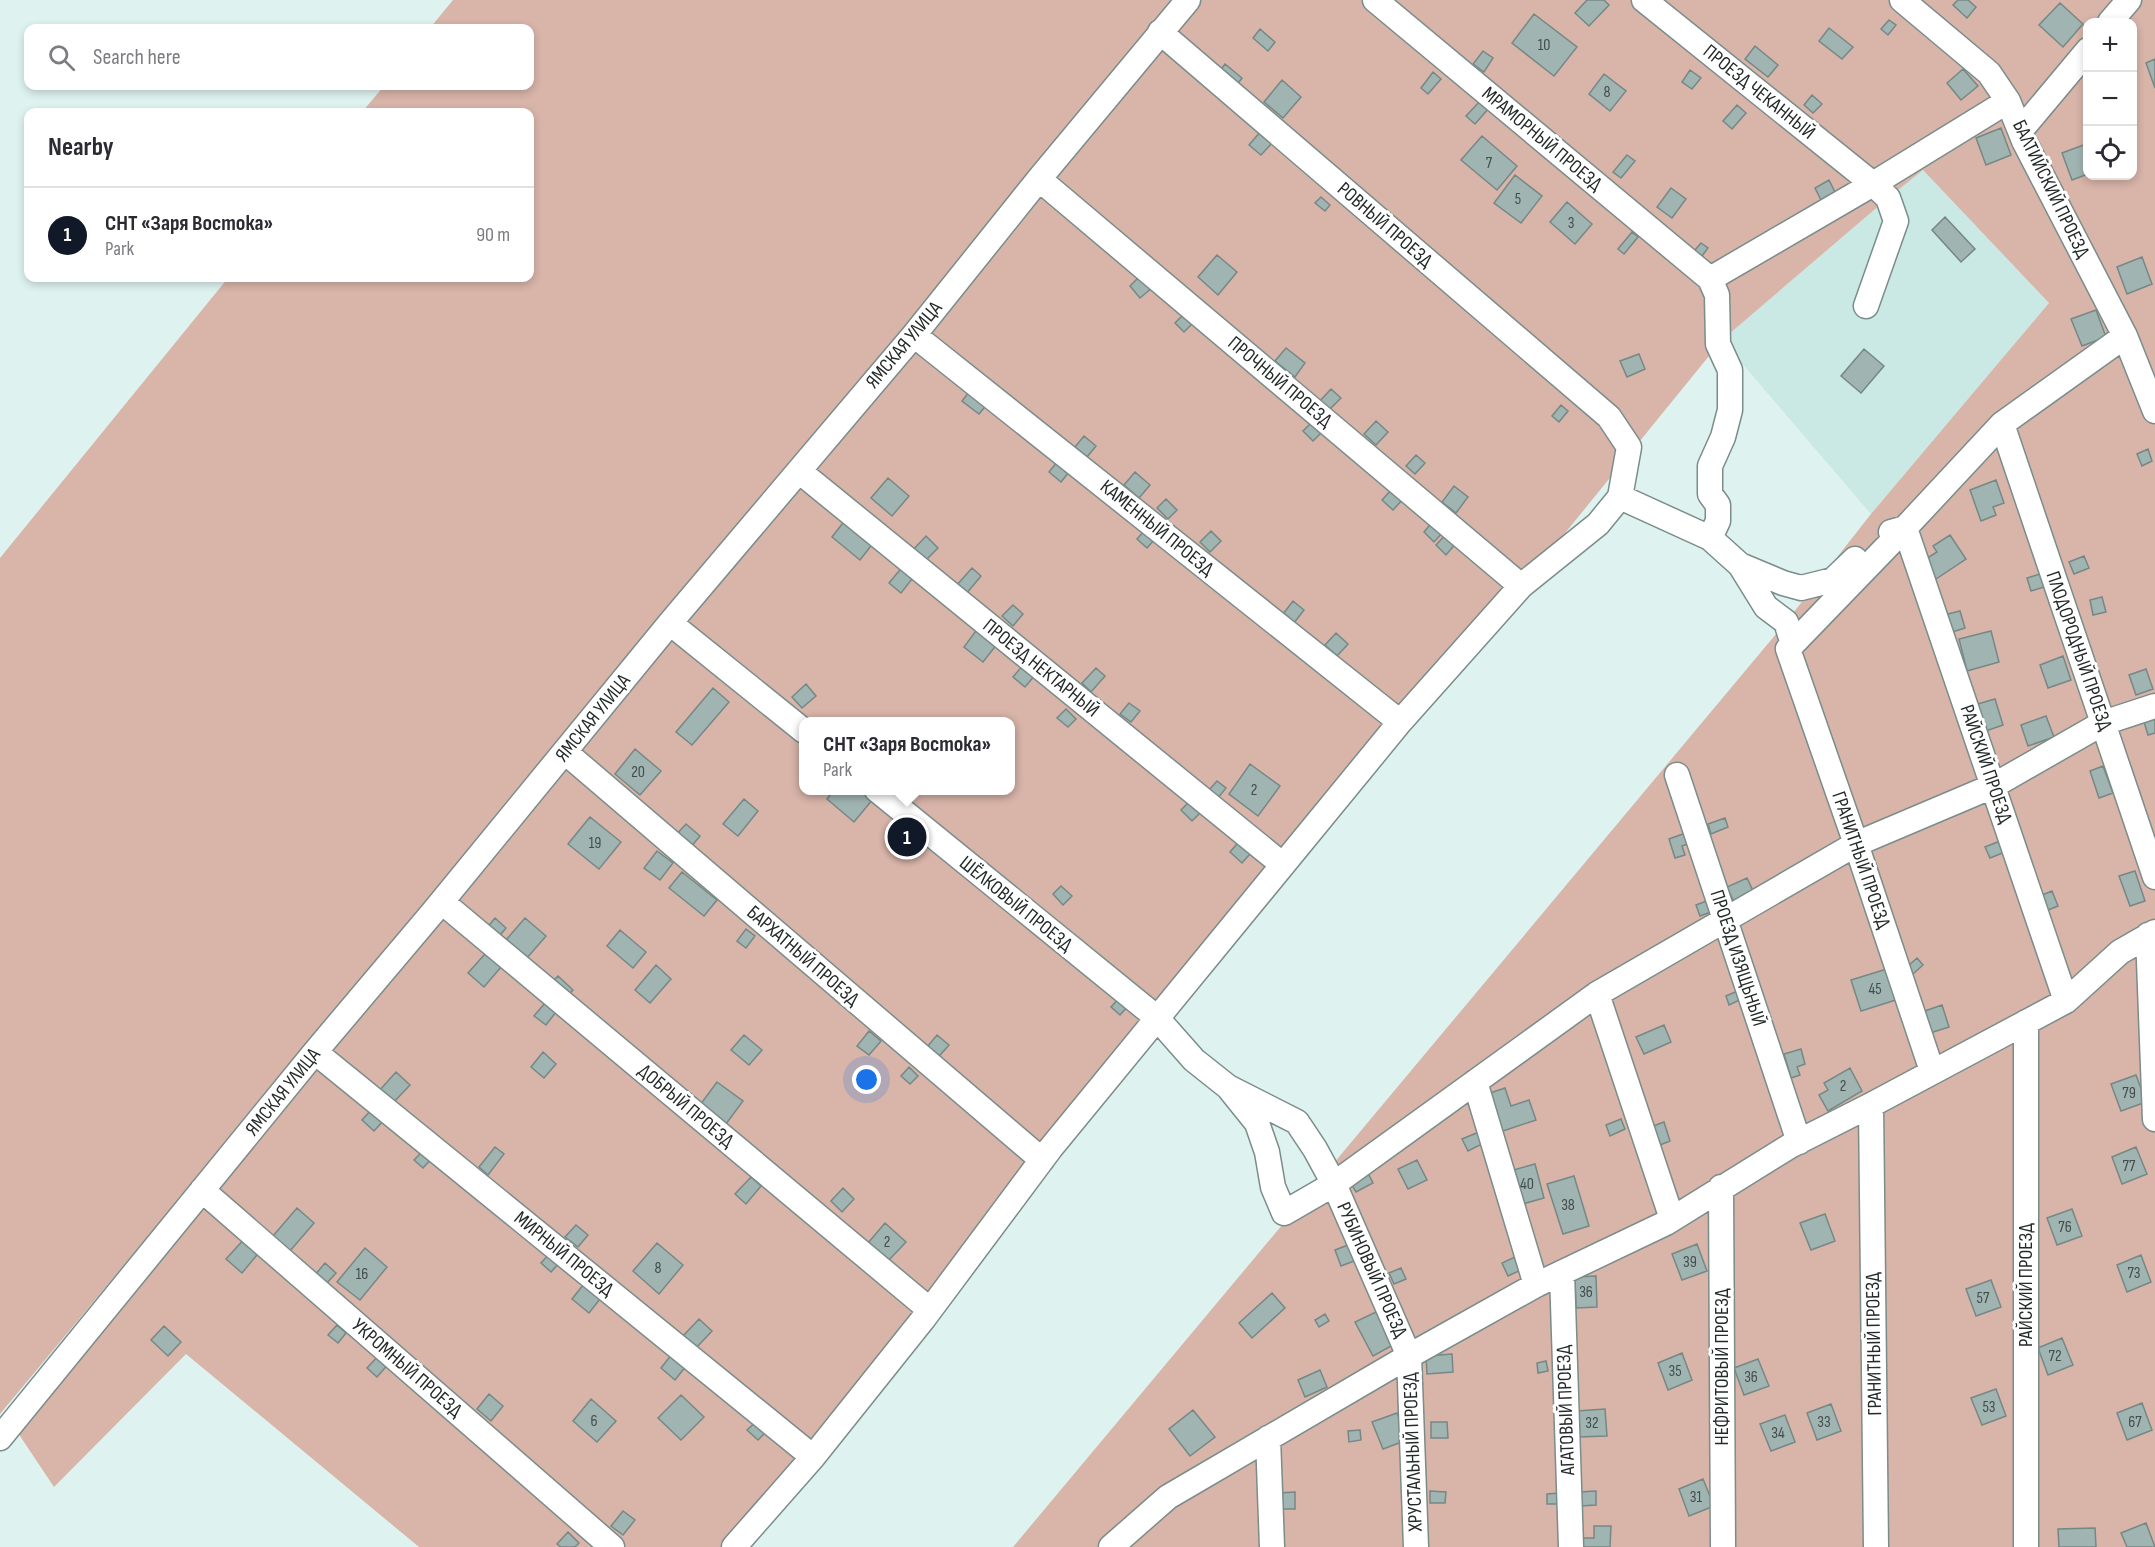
<!DOCTYPE html>
<html lang="en">
<head>
<meta charset="utf-8">
<style>
  :root { --surface:#fff; --page:#f2f2f3; --text:#2b2b33; --muted:#7c7c81; --line:#e1e1e2; --accent:#111827 }
  body { margin:0; font-family:"Sofia Sans Condensed",sans-serif; background:var(--page); color:var(--text) }
  .controls { position:absolute; right:18px; top:18px; display:grid; overflow:hidden; border-radius:12px; box-shadow:0 3px 9px #0003 }
  .controls button { width:54px; height:54px; display:grid; place-items:center; padding:0; border:0; border-bottom:2px solid var(--line); background:var(--surface); color:var(--text); font:30px sans-serif }
  .you { position:absolute; left:867px; top:1080px; width:21px; height:21px; margin:-15px; border:4px solid #fff; border-radius:50%; background:#1a73e8; box-shadow:0 0 0 9px #1a73e833 }
  .badge { display:grid; place-items:center; width:39px; height:39px; border-radius:50%; background:var(--accent); color:#fff; font-size:20px; font-weight:700 }
  .pin { position:absolute; translate:-50% -50%; border:3px solid #fff; box-shadow:0 2px 6px #0006 }
  .popup { position:absolute; left:799px; top:717px; width:216px; height:78px; box-sizing:border-box; display:grid; place-content:center; border-radius:12px; background:var(--surface); filter:drop-shadow(0 2px 4px #0005); font-size:20px; white-space:nowrap; color:var(--muted) }
  .popup b { font-size:22px; color:var(--text) }
  .popup::after { content:''; position:absolute; left:50%; top:100%; margin-left:-12px; border:12px solid transparent; border-top-color:var(--surface) }
  .list { margin:0; padding:0; list-style:none }
  h2 { display:flex; justify-content:space-between; align-items:center; height:78px; margin:0; padding:0 24px; font-size:26px }
  h2 small { font-size:20px; font-weight:400; color:var(--muted) }
  .list li { display:grid; grid-template-columns:39px 1fr auto; gap:18px; align-items:center; box-sizing:border-box; height:96px; padding:0 24px; border-top:2px solid var(--line) }
  .list b { display:block; font-size:22px; white-space:nowrap }
  .list p { margin:0; font-size:20px; white-space:nowrap; color:var(--muted) }
  .list em { font-size:20px; font-style:normal; color:var(--muted) }
  .icon { flex:none; width:33px; height:33px; fill:none; stroke:currentColor; stroke-width:2; stroke-linecap:round; stroke-linejoin:round }
  .map { position:relative; flex:none; width:2155px; height:1547px; overflow:hidden }
  .search { position:absolute; background:var(--surface); box-shadow:0 3px 9px #0003; left:24px; top:24px; width:510px; height:66px; display:flex; align-items:center; gap:15px; box-sizing:border-box; padding:0 21px; border-radius:12px; color:var(--muted); font-size:22px }
  .panel { position:absolute; background:var(--surface); box-shadow:0 3px 9px #0003; left:24px; top:108px; width:510px; height:174px; border-radius:12px }
  .map>svg:first-child { display:block }
</style>
</head>
<body>
<div class="map">
<svg width="2155" height="1547" viewBox="0 0 2155 1547">
  <rect width="100%" height="100%" fill="#def3f0"/>
  <path fill="#cae8e4" d="M1923,170l126,133 -178,211 -149,-174 166,-142z"/>
  <path fill="#d8b4a9" fill-rule="evenodd" d="M453,0h724l-1177,1414v-856l228,-280h302v-166h-168l22,-26h146v-58h-100z
    M1188,0h967v1547h-1142l773,-925 85,-108 178,-211 -126,-133 -35,28 -166,142 -981,1207h-322l-233,-193 -132,133 -42,-63zM2088,22h44v154h-44zM804,722h206v68h-206z"/>
  <path fill="#a0b4b2" stroke="#758886" stroke-width="1.5" d="M1587,0h17l5,5 -20,21 -14,-13z
    M1958,0h10l8,7 -9,11 -14,-13z
    M2060,3l23,21 -20,23 -24,-22z
    M1534,14l43,33 -23,29 -42,-33z
    M1889,20l7,5 -8,10 -7,-6z
    M1829,28l24,19 -11,12 -23,-18z
    M1260,29l15,13 -7,9 -15,-13z
    M1755,46l23,19 -10,12 -23,-18z
    M1483,51l10,7 -9,14 -11,-8z
    M2155,59v29l-9,-25z
    M1225,64l17,14 -6,8 -17,-14z
    M1963,69l15,17 -17,14 -14,-17z
    M1690,70l11,8 -9,11 -10,-7z
    M1433,72l8,7 -13,15 -7,-6z
    M1604,74l22,17 -16,20 -21,-17z
    M1282,80l19,17 -18,21 -19,-16z
    M1812,95l10,9 -9,9 -9,-8z
    M1481,100l8,8 -14,16 -9,-8z
    M1737,105l9,8 -14,16 -9,-8z
    M2001,128l10,27 -25,10 -10,-27z
    M1261,131l12,11 -12,13 -12,-10z
    M1482,136l35,30 -20,24 -36,-30z
    M2086,144l2,30 -16,6 -10,-27z
    M1627,155l8,6 -14,17 -8,-6z
    M1515,175l27,21 -21,27 -27,-20z
    M1829,180l9,18 -14,8 -9,-18z
    M1671,188l15,11 -14,19 -15,-11z
    M1321,197l9,8 -5,6 -10,-8z
    M1567,202l25,22 -17,20 -25,-22z
    M1945,217l30,32 -14,13 -29,-32z
    M1632,232l6,5 -14,17 -6,-5z
    M1701,243l7,5 -12,16 -8,-6z
    M1217,255l20,17 -19,23 -20,-18z
    M2142,257l10,27 -25,10 -10,-27z
    M1141,275l12,12 -13,11 -10,-12z
    M2096,310l10,27 -24,9 -11,-27z
    M1185,313l9,9 -10,10 -9,-9z
    M1286,348l19,15 -10,14 -20,-16z
    M1864,349l20,17 -23,27 -20,-17z
    M1639,354l6,15 -18,8 -7,-16z
    M972,388l17,14 -10,12 -17,-13z
    M1331,389l10,9 -12,12 -10,-8z
    M1561,405l7,6 -9,11 -7,-6z
    M1313,421l10,10 -10,10 -10,-10z
    M1376,421l12,11 -12,13 -12,-11z
    M1084,436l12,10 -9,11 -12,-10z
    M2148,449l4,12 -10,5 -5,-12z
    M1416,455l9,8 -10,11 -9,-8z
    M1057,462l12,10 -8,10 -12,-10z
    M1135,472l15,13 -11,13 -15,-13z
    M888,478l21,18 -17,20 -21,-18z
    M1996,480l8,23 -11,4 3,8 -15,6 -11,-31z
    M1454,486l14,11 -12,16 -14,-11z
    M1393,488l11,10 -11,12 -11,-10z
    M1166,499l11,11 -9,9 -11,-11z
    M846,519l28,23 -14,18 -28,-23z
    M1433,521l11,10 -10,11 -10,-10z
    M1145,530l10,9 -8,9 -10,-9z
    M1211,531l10,10 -11,11 -10,-10z
    M1447,533l10,9 -11,13 -10,-10z
    M1950,535l16,24 -30,20 -12,-19 13,-8 -4,-6z
    M926,536l12,12 -13,13 -12,-11z
    M2084,556l5,12 -15,6 -5,-12z
    M904,565l12,9 -15,19 -12,-10z
    M972,568l9,8 -15,18 -10,-8z
    M2040,574l4,13 -13,4 -4,-13z
    M2102,597l4,15 -13,3 -3,-15z
    M1293,601l11,9 -10,13 -11,-9z
    M1013,605l10,9 -10,12 -11,-10z
    M1960,611l5,17 -16,5 -5,-18z
    M978,628l19,16 -14,18 -19,-15z
    M1991,631l8,31 -32,9 -8,-32z
    M1336,633l12,11 -11,12 -12,-11z
    M2063,656l8,24 -23,8 -8,-23z
    M1024,664l12,10 -11,13 -12,-10z
    M1096,668l9,8 -14,16 -9,-9z
    M2146,669l7,20 -17,6 -7,-20z
    M806,684l10,12 -14,12 -10,-11z
    M713,688l16,14 -37,43 -16,-13z
    M1995,699l8,26 -20,7 -9,-27z
    M1129,703l11,8 -9,11 -11,-8z
    M1066,709l10,10 -8,8 -11,-9z
    M2046,716l8,21 -26,9 -7,-21z
    M2155,718v15l-7,2 -4,-13z
    M635,749l26,22 -21,24 -25,-21z
    M1250,764l30,22 -22,30 -29,-22z
    M2103,766l10,27 -14,5 -9,-27z
    M1217,781l9,7 -8,10 -9,-8z
    M834,790h29l10,9 -19,23 -27,-23z
    M744,799l14,12 -20,25 -15,-12z
    M1191,800l12,10 -11,11 -11,-11z
    M590,817l31,25 -22,27 -31,-25z
    M1725,818l3,9 -17,7 -3,-10z
    M686,824l14,12 -10,12 -15,-12z
    M1691,831l3,11 -12,4 3,9 -10,3 -6,-19z
    M1243,837l13,10 -14,16 -12,-11z
    M2000,841l5,11 -15,6 -5,-11z
    M657,851l16,12 -13,17 -16,-12z
    M2135,871l10,30 -15,5 -11,-30z
    M682,872l35,28 -13,16 -35,-28z
    M1747,878l7,15 -20,9 -7,-15z
    M1061,886l11,10 -9,9 -10,-11z
    M2052,891l6,15 -15,6 -6,-15z
    M1712,899l4,11 -16,6 -4,-11z
    M495,918l11,10 -9,11 -11,-10z
    M525,918l21,18 -19,22 -21,-18z
    M746,929l9,7 -9,12 -9,-7z
    M620,930l26,22 -13,16 -26,-22z
    M485,954l16,13 -17,20 -16,-14z
    M1917,958l6,7 -10,9 -6,-7z
    M656,965l15,14 -21,24 -15,-13z
    M1890,968l9,31 -38,12 -10,-31z
    M558,976l15,14 -8,9 -16,-14z
    M1740,990l4,8 -15,7 -3,-9z
    M1120,997l9,8 -9,10 -9,-8z
    M545,1003l11,9 -10,13 -12,-9z
    M1942,1005l7,22 -22,7 -8,-21z
    M1664,1025l7,17 -27,12 -8,-17z
    M869,1031l12,10 -12,14 -12,-9z
    M744,1035l18,15 -13,15 -18,-15z
    M937,1035l12,10 -15,17 -11,-10z
    M1801,1049l4,15 -8,3 3,8 -9,3 -7,-24z
    M543,1052l13,12 -12,14 -13,-11z
    M909,1067l9,9 -8,8 -9,-8z
    M1850,1068l12,23 -34,20 -9,-16 9,-5 -4,-7z
    M396,1072l14,13 -18,19 -13,-13z
    M2136,1075l10,27 -25,9 -10,-27z
    M717,1082l26,19 -17,23 -26,-19z
    M1505,1088l6,18 18,-6 7,20 -39,13 -13,-38z
    M372,1109l12,11 -10,11 -12,-11z
    M1621,1119l4,10 -15,7 -4,-11z
    M1664,1122l6,19 -15,6 -7,-19z
    M1479,1132l5,11 -16,8 -6,-12z
    M495,1147l9,7 -16,21 -9,-8z
    M2136,1147l11,27 -25,10 -10,-27z
    M426,1148l8,8 -11,12 -9,-8z
    M1417,1160l10,20 -19,9 -10,-20z
    M1535,1164l9,34 -25,7 -9,-34z
    M1367,1171l6,12 -17,9 -7,-12z
    M1574,1176l15,50 -26,8 -16,-50z
    M751,1177l10,9 -15,18 -11,-10z
    M843,1188l11,11 -12,13 -11,-11z
    M297,1208l17,15 -24,28 -17,-15z
    M2072,1209l10,27 -25,9 -10,-27z
    M1825,1214l10,27 -24,9 -11,-27z
    M885,1223l21,19 -18,19 -20,-18z
    M576,1225l12,10 -10,12 -13,-10z
    M246,1237l15,13 -19,23 -16,-14z
    M1356,1242l6,16 -21,8 -6,-16z
    M657,1243l26,22 -24,29 -26,-23z
    M1697,1244l10,27 -25,9 -10,-26z
    M365,1248l22,19 -27,33 -23,-18z
    M552,1251l10,9 -11,12 -10,-9z
    M1519,1255l6,13 -17,8 -6,-13z
    M2141,1255l10,27 -24,10 -10,-27z
    M325,1263l11,10 -10,11 -11,-9z
    M1401,1268l5,11 -12,5 -5,-11z
    M1596,1276l1,31 -21,1 -1,-31z
    M587,1280l17,14 -15,19 -17,-14z
    M1991,1280l10,27 -25,9 -10,-27z
    M1272,1293l13,15 -33,30 -13,-15z
    M1378,1311l17,33 -22,12 -18,-34z
    M1325,1314l4,7 -10,6 -4,-7z
    M699,1319l13,12 -16,17 -13,-12z
    M337,1325l9,8 -8,10 -10,-8z
    M164,1326l17,16 -13,14 -17,-16z
    M2062,1338l11,27 -25,10 -10,-27z
    M1682,1353l10,27 -24,10 -10,-27z
    M380,1354l10,8 -13,15 -10,-9z
    M672,1354l14,12 -11,14 -14,-12z
    M1452,1354l1,18 -26,2 -1,-18z
    M1758,1359l11,27 -25,9 -10,-27z
    M1546,1361l2,10 -10,2 -1,-10z
    M1320,1370l7,17 -22,10 -7,-17z
    M1996,1389l10,27 -24,9 -11,-27z
    M489,1394l14,12 -12,15 -14,-12z
    M681,1395l23,22 -23,23 -23,-22z
    M591,1399l25,22 -19,21 -24,-21z
    M2142,1403l10,27 -25,10 -10,-27z
    M1831,1404l10,27 -24,9 -10,-27z
    M1605,1409l2,27 -29,1 -1,-26z
    M1193,1410l22,27 -25,19 -21,-27z
    M1397,1413l10,27 -24,9 -11,-27z
    M1785,1415l10,27 -24,9 -11,-27z
    M758,1420l10,10 -10,10 -11,-10z
    M1431,1422h16l1,16h-17z
    M1360,1430l1,10 -12,2 -1,-11z
    M1703,1479l11,27 -25,10 -10,-27z
    M1430,1491l16,1 -1,11h-15z
    M1596,1491v14l-16,1 -1,-14z
    M1295,1492v17h-16l-1,-16z
    M1560,1493v11h-13v-10z
    M623,1511l12,9 -12,15 -12,-9z
    M2146,1523l9,24h-28l-6,-14z
    M1594,1526h17l-1,21h-29v-9h13z
    M2095,1528l1,19h-37l-1,-18z
    M568,1532l11,11 -4,4h-14l-4,-3z"/>
  <g fill="none" stroke-linecap="round" stroke-linejoin="round">
    <defs>
      <path id="minor" d="M1375,0l335,279 7,16 1,49 12,26v40l-7,27 -13,29v28l8,11v16l-8,17
        M1644,0l229,184 15,14 8,23 -30,85
        M1902,0l87,73 19,28 16,40 101,195 30,75
        M2110,22l19,-22
        M2021,130l67,-80
        M1039,179l482,407
        M1710,279l163,-95 135,-83
        M914,335l486,387
        M2002,424l153,453
        M799,471l484,394
        M1620,497l90,41 30,27 26,42 20,15 7,22
        M1891,532l14,-4 161,473
        M1740,565l43,18 18,5 32,-8 22,-21
        M670,623l134,108
        M565,752l477,408
        M1677,775l122,367
        M877,790l279,227 38,43 34,27 69,35 18,27 19,35 75,172 7,191
        M442,902l488,408
        M2148,935l7,184
        M1597,994l75,225
        M2026,1022v525
        M315,1052l498,405
        M1932,1071l-76,-227 -68,-195 117,-121 97,-104 123,-88
        M1475,1082l61,203
        M1228,1087l29,36 10,29 6,35 11,26 50,-29 263,-190 259,-150 137,-58 110,-63 52,-17
        M1871,1105l5,442
        M1721,1187l2,360
        M202,1190l410,357
        M1562,1273l9,274
        M0,1438l315,-386 119,-141 236,-288 244,-288 125,-156 149,-179
        M1268,1438l4,109
        M734,1547l79,-90 111,-139 126,-169 350,-427 121,-136 77,-62 22,-27 9,-50 -20,-30 -449,-385
        M1111,1547l57,-50 241,-141 127,-71 130,-62 124,-77 81,-41 195,-104 54,-49 35,-20"/>
    </defs>
    <use href="#minor" stroke="#7a8d8a" stroke-width="27"/>
    <use href="#minor" stroke="#fff" stroke-width="24"/>
  </g>
  <g text-anchor="middle" dominant-baseline="central" stroke-width="6" stroke-linejoin="round" paint-order="stroke">
    <g font-size="16" fill="#424d4c">
      <text x="1544" y="45">10</text>
      <text x="1607" y="92">8</text>
      <text x="1489" y="163">7</text>
      <text x="1518" y="199">5</text>
      <text x="1571" y="223">3</text>
      <text x="638" y="772">20</text>
      <text x="1254" y="790">2</text>
      <text x="595" y="843">19</text>
      <text x="1875" y="989">45</text>
      <text x="1843" y="1086">2</text>
      <text x="2129" y="1093">79</text>
      <text x="2129" y="1166">77</text>
      <text x="1527" y="1184">40</text>
      <text x="1568" y="1205">38</text>
      <text x="2065" y="1227">76</text>
      <text x="887" y="1242">2</text>
      <text x="1690" y="1262">39</text>
      <text x="658" y="1268">8</text>
      <text x="2134" y="1273">73</text>
      <text x="362" y="1274">16</text>
      <text x="1586" y="1292">36</text>
      <text x="1983" y="1298">57</text>
      <text x="2055" y="1356">72</text>
      <text x="1675" y="1371">35</text>
      <text x="1751" y="1377">36</text>
      <text x="1989" y="1407">53</text>
      <text x="594" y="1421">6</text>
      <text x="1824" y="1422">33</text>
      <text x="2135" y="1422">67</text>
      <text x="1592" y="1423">32</text>
      <text x="1778" y="1433">34</text>
      <text x="1696" y="1497">31</text>
    </g>
    <g font-size="20" fill="#232b2a" stroke="#fff">
      <text transform="translate(1759 92) rotate(39)">ПРОЕЗД ЧЕКАННЫЙ</text>
      <text transform="translate(1542 139) rotate(40)">МРАМОРНЫЙ ПРОЕЗД</text>
      <text transform="translate(2051 189) rotate(64)">БАЛТИЙСКИЙ ПРОЕЗД</text>
      <text transform="translate(1385 225) rotate(41)">РОВНЫЙ ПРОЕЗД</text>
      <text transform="translate(904 345) rotate(-50)">ЯМСКАЯ УЛИЦА</text>
      <text transform="translate(1280 382) rotate(40)">ПРОЧНЫЙ ПРОЕЗД</text>
      <text transform="translate(1157 528) rotate(39)">КАМЕННЫЙ ПРОЕЗД</text>
      <text transform="translate(2079 651) rotate(71)">ПЛОДОРОДНЫЙ ПРОЕЗД</text>
      <text transform="translate(1041 668) rotate(39)">ПРОЕЗД НЕКТАРНЫЙ</text>
      <text transform="translate(593 718) rotate(-51)">ЯМСКАЯ УЛИЦА</text>
      <text transform="translate(1986 764) rotate(71)">РАЙСКИЙ ПРОЕЗД</text>
      <text transform="translate(1861 860) rotate(71)">ГРАНИТНЫЙ ПРОЕЗД</text>
      <text transform="translate(1016 904) rotate(39)">ШЁЛКОВЫЙ ПРОЕЗД</text>
      <text transform="translate(803 956) rotate(41)">БАРХАТНЫЙ ПРОЕЗД</text>
      <text transform="translate(1738 958) rotate(72)">ПРОЕЗД ИЗЯЩЬНЫЙ</text>
      <text transform="translate(283 1092) rotate(-51)">ЯМСКАЯ УЛИЦА</text>
      <text transform="translate(686 1106) rotate(40)">ДОБРЫЙ ПРОЕЗД</text>
      <text transform="translate(564 1254) rotate(39)">МИРНЫЙ ПРОЕЗД</text>
      <text transform="translate(1372 1270) rotate(66)">РУБИНОВЫЙ ПРОЕЗД</text>
      <text transform="translate(2026 1285) rotate(-90)">РАЙСКИЙ ПРОЕЗД</text>
      <text transform="translate(1874 1344) rotate(-91)">ГРАНИТНЫЙ ПРОЕЗД</text>
      <text transform="translate(1722 1367) rotate(-90)">НЕФРИТОВЫЙ ПРОЕЗД</text>
      <text transform="translate(407 1368) rotate(41)">УКРОМНЫЙ ПРОЕЗД</text>
      <text transform="translate(1566 1410) rotate(-92)">АГАТОВЫЙ ПРОЕЗД</text>
      <text transform="translate(1413 1452) rotate(-92)">ХРУСТАЛЬНЫЙ ПРОЕЗД</text>
    </g>
  </g>
</svg>
<div class="controls">
<button>+</button>
<button>−</button>
<button><svg class="icon" aria-label="locate" viewBox="0 0 24 24"><circle cx="12" cy="12" r="6"/><path d="M12 2v4M12 18v4M2 12h4M18 12h4"/></svg></button>
</div>
<div class="you"></div>
<div class="pin badge" style="left:907px;top:837px">1</div>
<div class="popup"><b>СНТ «Заря Востока»</b>Park</div>
<div class="search"><svg class="icon" aria-label="search" viewBox="0 0 24 24"><circle cx="10" cy="10" r="6"/><path d="M15 15l6 6"/></svg>Search here</div>
<section class="panel">
<h2>Nearby<small></small></h2>
<ul class="list">
<li><span class="badge">1</span><div><b>СНТ «Заря Востока»</b><p>Park</p></div><em>90 m</em></li>
</ul>
</section>
</div>
</body>
</html>
